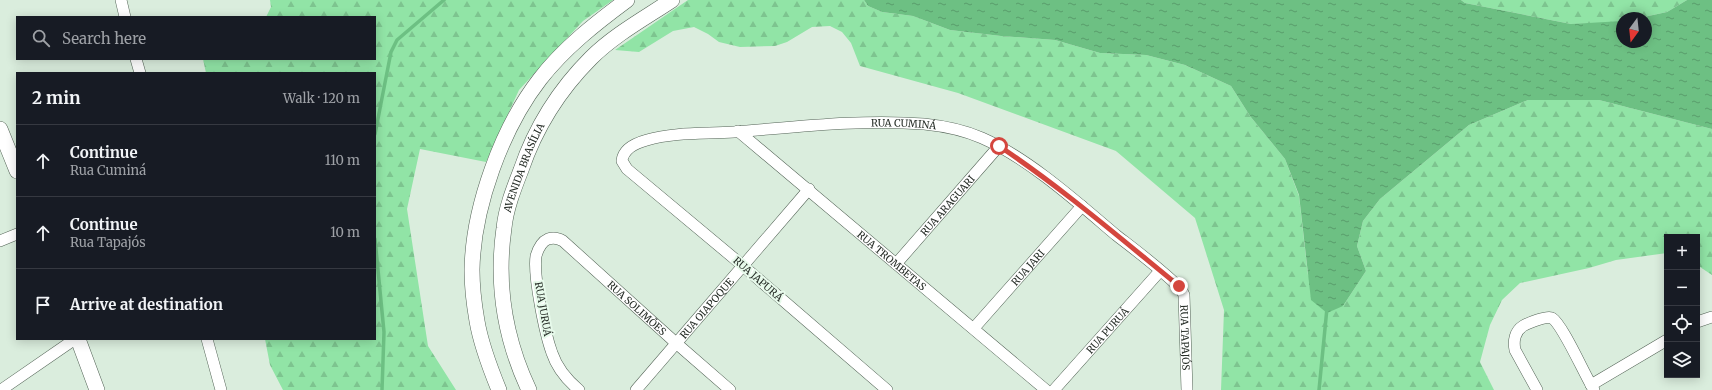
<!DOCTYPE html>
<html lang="en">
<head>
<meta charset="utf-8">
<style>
  :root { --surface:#171b24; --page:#242831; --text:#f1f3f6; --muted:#9ea1a6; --line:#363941 }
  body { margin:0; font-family:Merriweather,serif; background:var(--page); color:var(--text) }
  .controls { position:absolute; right:12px; bottom:12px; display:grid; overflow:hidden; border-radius:0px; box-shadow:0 2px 10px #0003 }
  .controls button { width:36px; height:36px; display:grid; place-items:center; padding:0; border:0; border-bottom:1px solid var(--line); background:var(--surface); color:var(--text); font:20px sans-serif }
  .compass { position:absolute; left:1616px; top:12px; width:36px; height:36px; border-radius:50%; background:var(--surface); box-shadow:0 2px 10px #0003; rotate:195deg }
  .stop { position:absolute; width:12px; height:12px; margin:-9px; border:3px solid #d4463e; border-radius:50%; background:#fff }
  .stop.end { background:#d4463e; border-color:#fff; box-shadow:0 1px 4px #0008 }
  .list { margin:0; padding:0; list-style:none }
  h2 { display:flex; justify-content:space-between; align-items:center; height:52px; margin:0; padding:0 16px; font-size:17px }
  h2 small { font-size:13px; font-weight:400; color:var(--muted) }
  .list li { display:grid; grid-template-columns:26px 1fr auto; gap:12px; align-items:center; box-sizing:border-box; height:72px; padding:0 16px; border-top:1px solid var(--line) }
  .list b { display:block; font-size:15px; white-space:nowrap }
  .list p { margin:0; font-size:13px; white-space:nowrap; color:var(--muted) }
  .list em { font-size:13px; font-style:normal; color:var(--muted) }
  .icon { flex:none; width:22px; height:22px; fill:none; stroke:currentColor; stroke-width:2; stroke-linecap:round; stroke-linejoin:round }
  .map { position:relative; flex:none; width:1712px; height:390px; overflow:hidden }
  .search { position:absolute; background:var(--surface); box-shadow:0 2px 10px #0003; left:16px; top:16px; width:360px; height:44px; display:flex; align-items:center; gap:10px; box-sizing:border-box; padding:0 14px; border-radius:0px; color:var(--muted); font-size:15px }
  .panel { position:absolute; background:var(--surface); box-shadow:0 2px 10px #0003; left:16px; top:72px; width:360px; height:268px; border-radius:0px }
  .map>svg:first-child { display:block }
</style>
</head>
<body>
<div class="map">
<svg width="1712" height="390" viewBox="0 0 1712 390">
  <defs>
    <pattern id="forest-firs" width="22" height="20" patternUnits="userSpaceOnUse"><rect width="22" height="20" fill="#91e4a6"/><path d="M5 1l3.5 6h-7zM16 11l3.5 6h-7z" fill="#7dc48f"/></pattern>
    <pattern id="water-ripples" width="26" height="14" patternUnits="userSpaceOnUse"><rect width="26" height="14" fill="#6dc083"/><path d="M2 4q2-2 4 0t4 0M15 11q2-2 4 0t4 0" fill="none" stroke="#599c6b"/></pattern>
  </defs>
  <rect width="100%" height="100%" fill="#daeddd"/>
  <path fill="url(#forest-firs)" d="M270,0h343l-30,21 -64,69 -33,72 -66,-13 -13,60 21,137 28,44h-173l-13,-25 -5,-26h110v-266h-169l-3,-14h172v-42h-109l5,-10z
    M688,0h176l4,6 14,6 31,4 37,14 51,6 54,4 45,13 46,2 39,10 46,21 19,30 35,43 14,37 9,79 35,31 23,-35 -9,-25 6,-25 17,-22 89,-74 59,-25h71l113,29v146l-15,-10v-28h-30v16l-51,7 -27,8 -69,15 -18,17 -12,25 -10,37 14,28h-273l3,-80 -29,-92 -79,-67 -158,-58 -98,-27 -9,-23 -9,-11 -12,-6 -18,1 -25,15 -12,4 -35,1 -21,-5 -11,-8 -14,-7 -21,4 -34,21 -24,-2z
    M1461,0h226l-20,12 -28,6h-17v3l-7,2 -44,1 -106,-21z"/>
  <path fill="url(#water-ripples)" d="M864,0h597l4,3 106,21 51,-3v21h24v-24h-7l28,-6 20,-12h25v129l-113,-29h-71l-59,25 -89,74 -17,22 -6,25 9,25 -23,35 -16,7 -16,-13 -12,-105 -14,-36 -35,-43 -19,-30 -46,-21 -39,-10 -46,-2 -45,-13 -54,-4 -51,-6 -37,-14 -31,-4 -14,-6z"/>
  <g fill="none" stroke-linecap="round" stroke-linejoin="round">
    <path stroke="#6dc083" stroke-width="3.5" d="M375,134l16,-82 6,-12 47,-40
      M375,239l9,93 -2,58
      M1319,390l8,-82"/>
    <defs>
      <g id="street">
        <path d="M121,0l4,17"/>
        <path d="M136,59l4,14"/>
        <path id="s1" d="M738,131l308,259"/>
        <path d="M0,241l17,-7"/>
        <path id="s2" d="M896,264l103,-118"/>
        <path d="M1697,322l15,-5"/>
        <path id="s3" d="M974,328l108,-122"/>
        <path d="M207,339l14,51"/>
        <path d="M1591,385l76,-45"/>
        <path d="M1,390l74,-51"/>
        <path id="s4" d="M579,390c-12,-10 -22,-22 -27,-37 -7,-19 -19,-77 -16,-97 2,-7 5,-14 12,-17 6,-2 10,-1 15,2l113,102 54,47"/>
        <path id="s5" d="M636,390l173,-201"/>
        <path id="s6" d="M887,390l-145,-125 -115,-96 -5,-8c1,-12 14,-18 25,-21 27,-8 59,-6 87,-8 63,-5 127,-13 190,-8 20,2 40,6 58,14 46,20 95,64 134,97 22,17 45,34 65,54l3,6 3,95"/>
        <path id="s7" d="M1054,390l106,-119"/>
        <path d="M1537,390l-22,-40c-2,-9 0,-19 8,-24 5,-3 25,-11 29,-8 11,7 33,58 42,72"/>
      </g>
      <g id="secondary">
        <path d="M0,129l17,42"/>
        <path d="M78,339l19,51"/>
        <path d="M499,390c-9,-22 -18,-45 -22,-69 -3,-17 -5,-35 -5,-51 1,-63 30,-142 68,-191 24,-31 56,-56 87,-79"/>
        <path id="s8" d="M529,390c-24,-51 -33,-106 -25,-162 2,-20 10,-40 17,-58 15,-44 37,-79 70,-112 23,-23 54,-40 81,-58"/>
      </g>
    </defs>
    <use href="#street" stroke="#536356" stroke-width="12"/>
    <use href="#secondary" stroke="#536356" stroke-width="16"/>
    <use href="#street" stroke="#fff" stroke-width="11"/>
    <use href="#secondary" stroke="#fff" stroke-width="15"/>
  </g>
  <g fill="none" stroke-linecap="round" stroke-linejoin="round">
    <path stroke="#d4463e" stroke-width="5" d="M999,146c63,42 121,92 180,140"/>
  </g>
  <g text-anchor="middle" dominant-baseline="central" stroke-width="4" stroke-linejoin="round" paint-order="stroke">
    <g font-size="10" fill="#262d27" stroke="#e7faeb">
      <text stroke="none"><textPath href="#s6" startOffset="643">RUA CUMINÁ</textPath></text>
      <text stroke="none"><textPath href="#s8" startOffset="230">AVENIDA BRASÍLIA</textPath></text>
      <text stroke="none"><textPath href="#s2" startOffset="78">RUA ARAGUARI</textPath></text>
      <text stroke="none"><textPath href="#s1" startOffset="201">RUA TROMBETAS</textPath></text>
      <text stroke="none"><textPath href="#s3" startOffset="81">RUA JARI</textPath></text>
      <text transform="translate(758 279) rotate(41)">RUA JAPURÁ</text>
      <text stroke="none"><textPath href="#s4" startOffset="282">RUA SOLIMÕES</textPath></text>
      <text stroke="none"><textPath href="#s5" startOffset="108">RUA OIAPOQUE</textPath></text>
      <text transform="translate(543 309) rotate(80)">RUA JURUÁ</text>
      <text stroke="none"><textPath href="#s7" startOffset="80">RUA PURUÁ</textPath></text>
      <text stroke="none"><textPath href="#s6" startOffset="1023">RUA TAPAJÓS</textPath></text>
    </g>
  </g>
</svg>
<div class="controls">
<button>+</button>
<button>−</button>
<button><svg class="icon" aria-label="locate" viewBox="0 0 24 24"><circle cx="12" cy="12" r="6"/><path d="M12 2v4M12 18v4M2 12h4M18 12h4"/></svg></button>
<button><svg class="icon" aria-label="layers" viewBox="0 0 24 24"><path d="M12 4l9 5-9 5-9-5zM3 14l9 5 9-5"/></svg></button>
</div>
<svg class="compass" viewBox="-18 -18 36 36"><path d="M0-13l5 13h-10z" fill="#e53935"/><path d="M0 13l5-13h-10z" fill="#9ea1a6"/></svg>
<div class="stop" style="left:999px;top:146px"></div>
<div class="stop end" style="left:1179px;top:286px"></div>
<div class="search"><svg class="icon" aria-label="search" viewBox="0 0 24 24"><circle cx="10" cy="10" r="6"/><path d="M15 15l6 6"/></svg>Search here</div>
<section class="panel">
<h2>2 min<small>Walk · 120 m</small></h2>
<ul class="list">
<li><svg class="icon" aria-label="ahead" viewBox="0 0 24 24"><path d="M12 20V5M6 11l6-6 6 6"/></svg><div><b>Continue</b><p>Rua Cuminá</p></div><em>110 m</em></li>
<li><svg class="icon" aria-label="ahead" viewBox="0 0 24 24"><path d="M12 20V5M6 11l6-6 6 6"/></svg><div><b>Continue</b><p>Rua Tapajós</p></div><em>10 m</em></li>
<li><svg class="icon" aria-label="arrive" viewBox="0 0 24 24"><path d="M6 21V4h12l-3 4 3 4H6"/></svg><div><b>Arrive at destination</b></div></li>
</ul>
</section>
</div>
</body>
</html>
